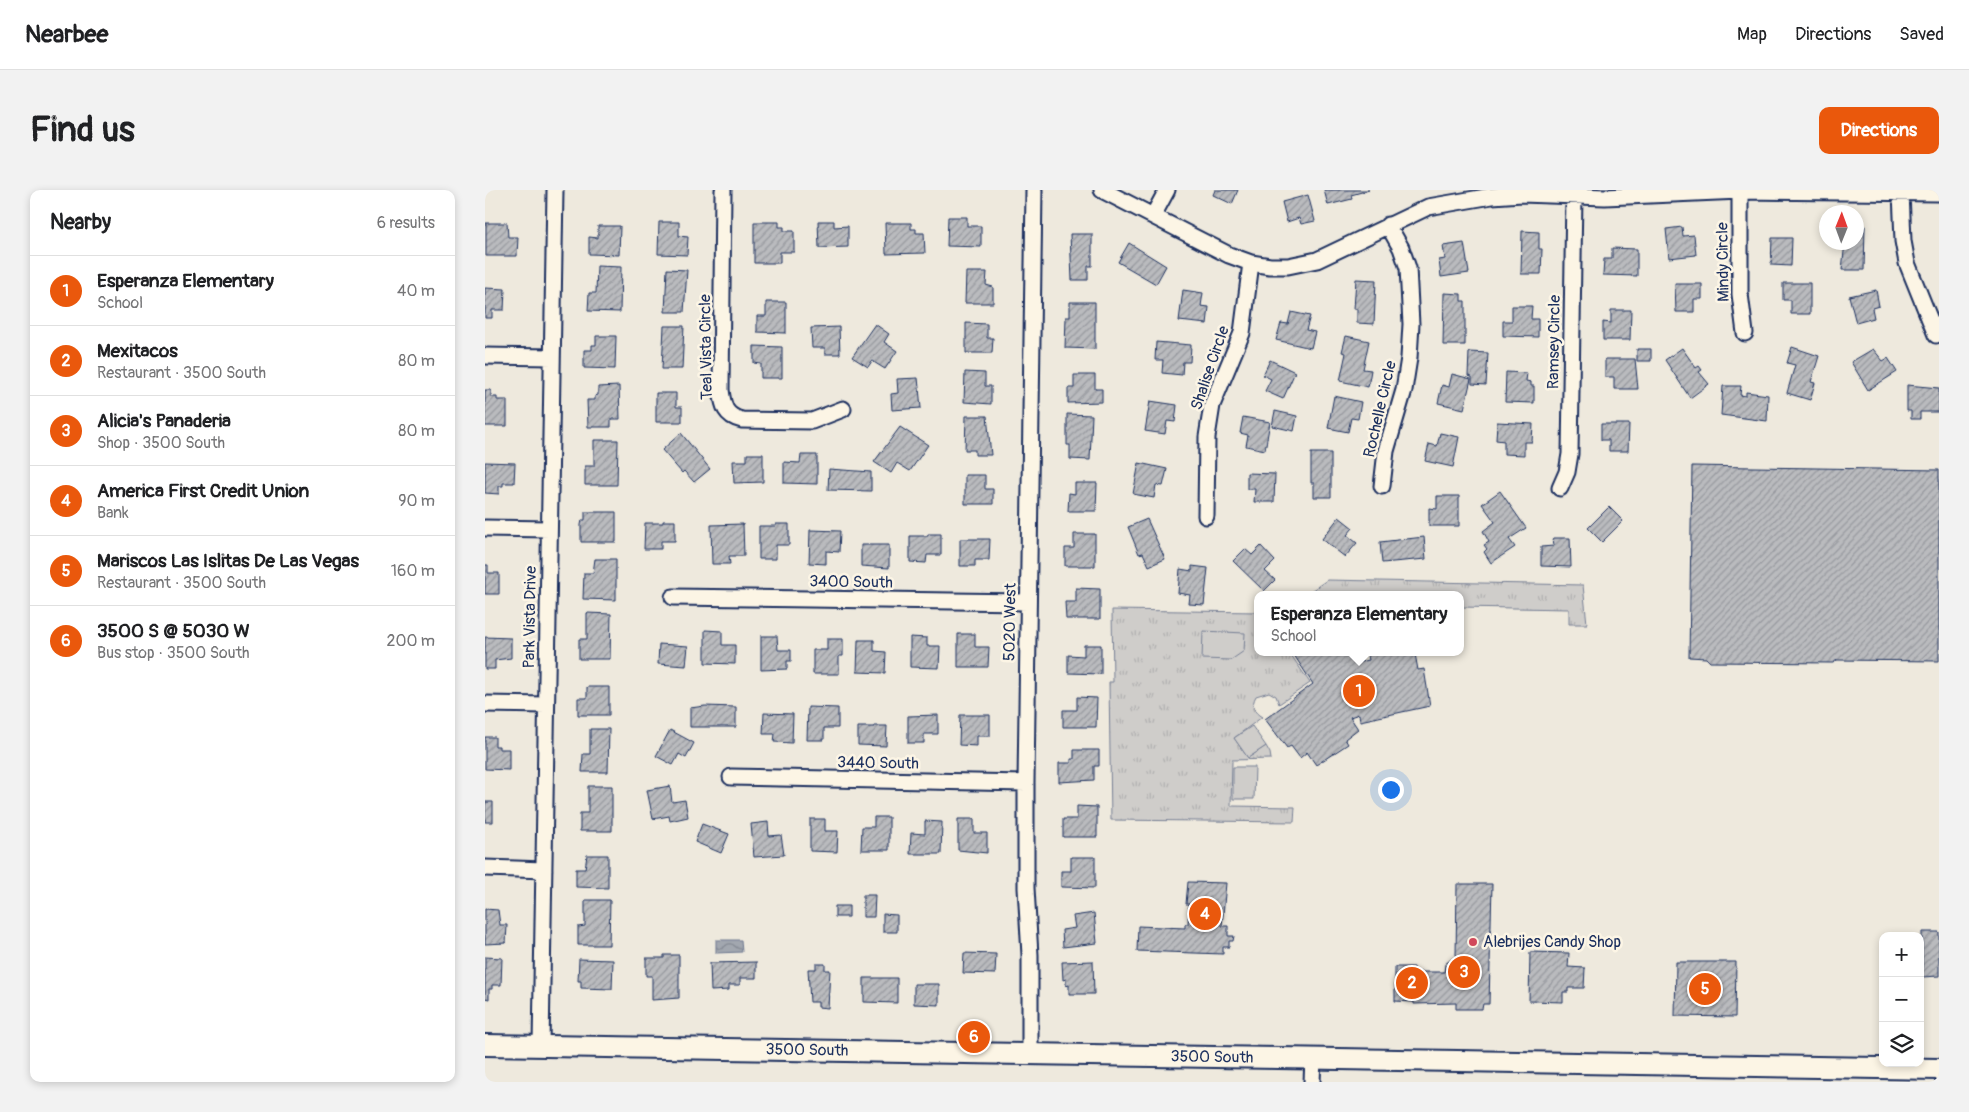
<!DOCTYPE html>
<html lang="en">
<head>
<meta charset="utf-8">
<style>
  :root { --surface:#fff; --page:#f2f2f2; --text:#202124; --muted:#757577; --line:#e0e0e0; --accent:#ea580c }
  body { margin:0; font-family:Pangolin,sans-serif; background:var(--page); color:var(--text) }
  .controls { position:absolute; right:15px; bottom:15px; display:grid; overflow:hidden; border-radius:10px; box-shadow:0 2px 8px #0003 }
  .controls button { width:45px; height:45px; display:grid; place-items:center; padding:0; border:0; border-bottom:1px solid var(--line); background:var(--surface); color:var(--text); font:25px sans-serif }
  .compass { position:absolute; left:1334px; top:15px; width:45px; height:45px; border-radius:50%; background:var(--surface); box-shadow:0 2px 8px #0003; rotate:1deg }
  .you { position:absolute; left:905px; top:599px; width:18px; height:18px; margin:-12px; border:4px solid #fff; border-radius:50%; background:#1a73e8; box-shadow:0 0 0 8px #1a73e833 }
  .badge { display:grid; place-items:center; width:32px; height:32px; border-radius:50%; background:var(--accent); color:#fff; font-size:16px; font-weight:700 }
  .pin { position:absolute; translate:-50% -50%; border:2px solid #fff; box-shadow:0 1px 5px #0006 }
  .popup { position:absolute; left:769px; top:401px; width:210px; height:65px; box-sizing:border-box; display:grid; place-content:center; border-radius:10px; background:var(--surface); filter:drop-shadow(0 1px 4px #0005); font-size:16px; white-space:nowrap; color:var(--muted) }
  .popup b { font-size:19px; color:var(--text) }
  .popup::after { content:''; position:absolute; left:50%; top:100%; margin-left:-10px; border:10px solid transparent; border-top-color:var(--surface) }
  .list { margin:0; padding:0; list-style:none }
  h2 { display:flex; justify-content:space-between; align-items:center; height:65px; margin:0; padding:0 20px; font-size:21px }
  h2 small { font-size:16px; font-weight:400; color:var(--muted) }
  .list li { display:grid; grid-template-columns:32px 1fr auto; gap:15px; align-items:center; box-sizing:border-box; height:70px; padding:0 20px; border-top:1px solid var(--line) }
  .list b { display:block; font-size:19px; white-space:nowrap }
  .list p { margin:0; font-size:16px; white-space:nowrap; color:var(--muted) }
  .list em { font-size:16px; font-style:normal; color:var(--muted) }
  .icon { flex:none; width:28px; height:28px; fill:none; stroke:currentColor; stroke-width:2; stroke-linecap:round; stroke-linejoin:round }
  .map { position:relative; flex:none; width:1454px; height:892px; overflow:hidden; border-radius:10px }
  header { display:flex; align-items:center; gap:30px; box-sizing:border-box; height:70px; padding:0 25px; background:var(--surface); border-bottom:1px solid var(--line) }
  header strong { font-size:24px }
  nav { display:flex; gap:28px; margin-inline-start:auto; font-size:18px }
  .intro { display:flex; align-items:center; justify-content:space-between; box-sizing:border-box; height:120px; padding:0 30px }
  h1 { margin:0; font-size:35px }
  .button { padding:12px 22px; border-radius:10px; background:var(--accent); color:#fff; font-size:18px; font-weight:700 }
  main { display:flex; gap:30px; padding:0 30px }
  aside { flex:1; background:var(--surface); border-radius:10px; box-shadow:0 2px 8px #0003 }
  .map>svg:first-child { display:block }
</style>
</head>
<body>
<header>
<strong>Nearbee</strong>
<nav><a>Map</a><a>Directions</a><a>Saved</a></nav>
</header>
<div class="intro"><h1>Find us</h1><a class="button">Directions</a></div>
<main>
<aside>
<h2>Nearby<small>6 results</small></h2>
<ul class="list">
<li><span class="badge">1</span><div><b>Esperanza Elementary</b><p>School</p></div><em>40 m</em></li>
<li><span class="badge">2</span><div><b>Mexitacos</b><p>Restaurant · 3500 South</p></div><em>80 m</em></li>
<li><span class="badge">3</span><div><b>Alicia's Panaderia</b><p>Shop · 3500 South</p></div><em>80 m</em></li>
<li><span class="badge">4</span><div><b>America First Credit Union</b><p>Bank</p></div><em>90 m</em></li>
<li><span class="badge">5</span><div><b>Mariscos Las Islitas De Las Vegas</b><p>Restaurant · 3500 South</p></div><em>160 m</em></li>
<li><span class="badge">6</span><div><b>3500 S @ 5030 W</b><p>Bus stop · 3500 South</p></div><em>200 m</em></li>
</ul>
</aside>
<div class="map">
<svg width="1454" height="892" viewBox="0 0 1454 892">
  <defs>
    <pattern id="grass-tufts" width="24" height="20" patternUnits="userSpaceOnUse" patternTransform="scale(1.25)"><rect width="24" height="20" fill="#cfcdca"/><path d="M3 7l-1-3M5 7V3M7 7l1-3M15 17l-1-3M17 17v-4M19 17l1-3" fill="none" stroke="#b1b0b0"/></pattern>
    <pattern id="water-waves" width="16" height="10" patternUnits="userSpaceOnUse" patternTransform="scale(1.25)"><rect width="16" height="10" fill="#a2a7af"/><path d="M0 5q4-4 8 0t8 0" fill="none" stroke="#838892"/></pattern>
    <pattern id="building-hatch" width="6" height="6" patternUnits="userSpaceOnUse" patternTransform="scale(1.25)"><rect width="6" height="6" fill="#babbbe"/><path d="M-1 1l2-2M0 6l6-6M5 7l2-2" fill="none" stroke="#96989e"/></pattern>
  </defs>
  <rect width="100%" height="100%" fill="#eee9dd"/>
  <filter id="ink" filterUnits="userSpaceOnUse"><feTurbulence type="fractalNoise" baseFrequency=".02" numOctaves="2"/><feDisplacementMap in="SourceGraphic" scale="10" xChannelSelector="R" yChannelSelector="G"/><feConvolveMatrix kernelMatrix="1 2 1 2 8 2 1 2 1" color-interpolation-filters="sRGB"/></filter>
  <g filter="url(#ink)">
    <path fill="url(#grass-tufts)" stroke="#757e94" d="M842,390l256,5 4,39h-18v-15l-109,-2v-12h-155z
      M627,420l146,2v40h31l21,31 -31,21 -3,-8 -7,-4 -13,4c-5,9 -3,16 6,21l-28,21 14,20 18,-12 4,7 1,6 -39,1 -1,46 64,1 -1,15 -183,-2 -2,-138h4z"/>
    <path fill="#cfcdca" stroke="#757e94" d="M718,441l42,2 -1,18 -13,9 -29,-1z
      M767,536l14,20 -18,12 -14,-20z
      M748,577h22l-1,32h-21z"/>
    <path fill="url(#water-waves)" stroke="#6c778f" d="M231,750h25l1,12 -26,1z"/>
    <path fill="url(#building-hatch)" stroke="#1b2f5e" d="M730,0h23l-6,14 -19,-9z
      M839,0h45l-18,5 1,4 -24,6z
      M823,5l7,26 -14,3 -2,-6 -12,4 -5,-20z
      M463,27h19v9h14v21l-34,-1z
      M333,31h16v6l14,-1v21l-29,1z
      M174,32h20v14l9,1 -1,18 -29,-1z
      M269,32h25v5h5v4h10v21h-14v11h-26z
      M1,33h21l1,14h10l-1,19h-31z
      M400,33h26v6h5v4h8l1,20 -39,1z
      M113,36h22l-1,29 -30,-1v-17l9,1z
      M1372,36h8l-1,44h-22l3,-28h12z
      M1197,37l1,9 11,-1 2,20 -27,3 -3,-29z
      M1037,41l17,1v17h3l-1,25h-20z
      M585,44h22v32h-4v14h-16z
      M1287,48h20l-1,28 -20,-1z
      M644,53l37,23 -10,18 -38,-22z
      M979,53l5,30 -28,4 -2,-17 6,-1 -2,-13z
      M1127,58l25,1v27l-34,-1 1,-16h8z
      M112,76l24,1 -1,45 -32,-1 1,-18h7z
      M182,79l20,1 -3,42h-19z
      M481,82h21l-1,13 7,2v16h-28z
      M871,89l20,1 -2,44 -17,-1v-14h-3z
      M1298,93h27v31h-19v-14h-8z
      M1190,94h27v15h-8v13h-18z
      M0,98l20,1 -1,21h-12v8h-7z
      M698,100l20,3 -2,13 8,1 -2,17 -28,-3z
      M1391,100l3,16 -7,2 2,10 -18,5 -7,-27z
      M959,103l17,1v7h4v44h-22z
      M281,112h20v31l-29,-1v-16h9z
      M585,112h25v47l-30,-1 1,-31h4z
      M1027,116h20l-1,13h7v18l-35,-1v-15h9z
      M1126,120h20l-1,30h-27v-18l8,1z
      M806,122l19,4 -4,14 9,2 -4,16 -35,-8 5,-17 7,1z
      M481,133l21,1v14h6l-1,15h-26z
      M390,134l14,10 -5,8 13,9 -12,18 -13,-8 -4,6 -16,-10z
      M179,136h20l-2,43h-20z
      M354,137l1,27h-15v-6h-13l-1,-20z
      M111,146h20l-1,33 -31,-1v-18h8v-5h4z
      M861,146l23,5 -6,28 8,1 -3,17 -28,-6 6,-28 -4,-1z
      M671,152l35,3 -1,17h-7l-1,13 -20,-2 1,-13h-8z
      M269,156l28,1v31h-21v-14l-7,-1z
      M1307,157l27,9 -8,26 4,1 -5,17 -23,-7 8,-28 -8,-2z
      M1197,158l14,20 3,-2 3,4 -3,2 10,12 -19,14 -25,-38z
      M1152,159h14v12h-14z
      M1388,159l10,12 5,-3 9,14 -29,18 -17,-28z
      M984,162l19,1 -2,32 -14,-1v-7l-4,-1z
      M1120,169h30l3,30h-24v-12h-9z
      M785,170l25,12 -12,27 -18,-8 6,-12 -8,-4z
      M480,182l20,1v13h6v18l-27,-2z
      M1021,182l21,1 -1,8 5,1v4h3v17l-29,-1z
      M967,184l19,5 -7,30 -26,-6 4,-18 7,2z
      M589,185h21v14h7v13l-34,1v-15h6z
      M433,188l3,30 -29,2 -1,-16 7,-1 -1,-14z
      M1422,195l32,3v24h-19v7h-9v-8h-4z
      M134,196l1,33h-9v8h-23l-1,-27h8v-4l3,-1v-8z
      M1238,196h18l-1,9 6,1v-4l22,3 -1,26 -46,-6z
      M0,200h6v7h6v3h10v26h-22z
      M171,203h20v14h6v15h-26z
      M849,206l27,6 -3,17 -7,-1 -3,14 -20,-4z
      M665,211l27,4 -2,17 -8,-1 -2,13 -20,-3z
      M790,221l22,5 -3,15 -22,-5z
      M582,224l25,1 -2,45 -20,-1v-14h-3z
      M481,226h21l4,39h-16v-5h-10z
      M758,227l27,5 -5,28 -19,-4 2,-11 -8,-2z
      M1012,232l36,2 -1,18h-8v13l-20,-1v-13l-8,-1z
      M1116,234h28l-1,27h-19v-11h-8z
      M415,237l28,18 -18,26 -13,-8 -6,10 -17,-11z
      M196,243l29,36 -16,13 -10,-11 -2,2 -20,-23z
      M955,243l19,4 -6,30 -28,-6 4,-17 8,2z
      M109,250h24l-1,45h-32v-19h9z
      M826,263h20v44h-17v-14h-3z
      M262,264h16v28l-29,1 -1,-22h14z
      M316,265h16v29l-33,-1v-21l16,1z
      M0,272l30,1 -1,20h-11v3h-4v8l-14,-1z
      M654,273l28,6 -4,17 -7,-1 -2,13 -21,-4z
      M1207,276l247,4v191l-102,-1 -4,3 -123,-1 -4,-4 -17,-1z
      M344,279l42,3v19l-43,-1z
      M762,283l28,1 -1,28h-20l1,-13h-8z
      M480,285h20v14h8v15h-28z
      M590,293h22l-1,28h-28l1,-18 6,1z
      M1015,301l26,37 -17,11 6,8 -24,16 -7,-11 3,-3 -3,-4 5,-3 -6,-11 12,-9 -13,-18z
      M952,306h22v30h-30v-18l8,1z
      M1124,317l14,14 -21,21 -14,-14z
      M100,322h31v30h-35v-17l1,-5h3z
      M854,327l14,11 -6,7 10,8 -12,14 -23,-18z
      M662,329l18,40 -16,7 -6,-13 -4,1 -11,-27z
      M178,331h12v20h-14v8h-17l1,-26h18z
      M258,334l1,32h-15l1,8h-18l-1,-39z
      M291,334h13v21h-13v14h-17v-33h17z
      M325,340l30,1 -1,21 -13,-1v13l-17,-1z
      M443,344h13v21h-14l-1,8 -16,-1v-26h18z
      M589,344h21v32h-30v-18h9z
      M939,347l2,22 -44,4 -2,-21z
      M1068,348h17l1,29 -30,-1v-19l13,-1z
      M475,349h30l-1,21h-14v6h-15z
      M376,355h28v23l-28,-2z
      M776,356l14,15 -10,10 10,9 -11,11 -31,-30 12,-12 7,6z
      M110,369h21v41l-33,-1 1,-26h9z
      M0,375h3v8h11v21h-14z
      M707,376l16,2 -4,37 -15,-1 1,-9 -12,-2 2,-24 12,2z
      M591,398l24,1v30h-34l-1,-17h11z
      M102,423l24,1 -1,45h-31v-20h8z
      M220,440l17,1v14h13v19l-30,-1z
      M473,444h17v13h14l-1,20h-30z
      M276,446h16l1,14h13v11h-4v8l-26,1z
      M0,447l26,1v20l-16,2v9h-10z
      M425,447l17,1v8h13l-1,22 -29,-1z
      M342,449h16v17h-4v18h-26v-24h14z
      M373,450h16v11l12,1 -1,21 -28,-1z
      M174,454l29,2 -2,20 -28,-2z
      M599,455h17v29l-33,-1v-18l16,1z
      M807,462h63l5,10 9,-2 -2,-8h38l1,4 9,-2 3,16 6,-1 6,37 -70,15 -1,-7 -9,3 8,12 -13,10 3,5 -32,21 -9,-13 -7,6 -9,-12 -4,2 -22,-29 48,-35z
      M102,497h22v28h-31v-17h9z
      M592,507l20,1 -1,29h-33v-17h14z
      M220,516l31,1v20h-46v-19z
      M323,517l30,1v20h-14v12h-17z
      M279,523l29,1 -1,29 -18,-1 1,-8h-12z
      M453,525v19h-14v9h-16v-27z
      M475,525h30v21h-13v10l-18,-1z
      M389,536h13l-1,20 -28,-1v-18h16z
      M105,539h19l-1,43h-26l1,-18h7z
      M185,540l24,13 -8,15 -7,-4 -6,11 -17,-9z
      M0,547h10v9h4v3h10v21l-24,-1z
      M589,560h25v16h-5v14l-35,2v-19h12v-4h3z
      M103,596h24v45h-32v-18h8z
      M185,596l2,16 13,-2 3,17 -18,4 -1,-5 -16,3 -6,-29z
      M0,612h8v20h-8z
      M592,616l20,1v30h-34v-18h14z
      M389,627h15v33h-28l1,-23h12z
      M325,629h15v12h13l-1,21 -27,-1z
      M473,629h16v14h13v20l-29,-3z
      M440,631l17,1 -1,32h-31l1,-21 14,1z
      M283,632l1,14 12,-1 3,20 -30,2 -3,-33z
      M217,634l27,10 -8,19 -26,-11z
      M102,665h21v33l-32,-1v-18h9z
      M586,667h24v31l-34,-1v-16h10z
      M703,692l38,1 -4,43h6v10h6l-1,5h-4v6h-6v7l-86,-3 1,-25 47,2v-4h3l1,-20h-3z
      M972,694h35l-3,120h-6l-1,5h-26v-6l-42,1v-2l-19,-1v-34h19l1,5h29l1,-8 11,-8z
      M378,705h12l-1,22h-11z
      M100,710h25l-1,45h-31v-18l7,-1z
      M350,716h14v11h-14z
      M0,719l13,1 2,15h7l-1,18 -21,1z
      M609,723l3,30 -34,4 -1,-17 13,-2 -2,-12z
      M398,724l14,1v17h-14z
      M1437,742h17v44l-17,1z
      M1045,762l39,1 -1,14 17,1 -1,20h-16v4h-5v10l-34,-1z
      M479,763l32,1 -1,20 -32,-1z
      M179,765h15v43l-27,2v-24h-6v-18h18z
      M0,767l17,1 -1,27h-9v4h-3v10l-4,-1z
      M94,769l34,1 -1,29 -31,-1v-7h-3z
      M608,771l1,33h-25v-9l-3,1v-7l-3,1 -1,-18z
      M271,772v16h-16v7h-11v5l-18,1 -1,-28z
      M1191,772h60l-1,55 -60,-1z
      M331,774h9v6h5l-2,38 -10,-1v-5h-8l-2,-33h8z
      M379,788h33v25l-33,-1z
      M429,794h25v21l-25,-1z"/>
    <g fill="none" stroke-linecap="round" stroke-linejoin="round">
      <defs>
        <path id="minor" d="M238,0l-2,200c2,16 4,26 21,30l70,1 31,-12
          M617,0l127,65 22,8 19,3h18l29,-6 111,-53 64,-11 30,-2 83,3 135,-6 199,2
          M1255,1v103l5,39
          M1416,2l2,49 4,22 29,72
          M669,24l13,-24
          M0,166l67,1
          M897,296l4,-35 18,-61 5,-32 2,-34 -3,-56 -7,-20 -13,-23
          M1075,298l7,-16 3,-18 4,-258
          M721,326l1,-79 5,-32 30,-72 9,-70
          M0,338l64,1
          M188,407l355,5
          M0,514l61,1
          M246,587l295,6
          M0,678l59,2
          M56,855l14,-855
          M545,863v-98l-4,-67v-105l8,-593
          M827,892l1,-24"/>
        <path id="major" d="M0,855l1454,24"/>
      </defs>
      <use href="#minor" stroke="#1b2f5e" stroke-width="19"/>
      <use href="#major" stroke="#1b2f5e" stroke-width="24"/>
      <use href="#minor" stroke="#fcf5e5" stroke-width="15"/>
      <use href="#major" stroke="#fcf5e5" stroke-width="20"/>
    </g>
  </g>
  <circle fill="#d1495b" stroke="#fcf5e5" stroke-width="2" cx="988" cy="752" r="5"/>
  <g text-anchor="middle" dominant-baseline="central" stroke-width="5" stroke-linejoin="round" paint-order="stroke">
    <g font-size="16" fill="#1b2f5e" stroke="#fcf5e5">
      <text transform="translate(1238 72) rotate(-91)">Mindy Circle</text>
      <text transform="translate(1069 152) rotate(-89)">Ramsey Circle</text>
      <text transform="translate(221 157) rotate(-91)">Teal Vista Circle</text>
      <text transform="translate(725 178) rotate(-71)">Shalise Circle</text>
      <text transform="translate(895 219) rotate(-77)">Rochelle Circle</text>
      <text transform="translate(366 392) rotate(1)">3400 South</text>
      <text transform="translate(45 427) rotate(-89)">Park Vista Drive</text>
      <text transform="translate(525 432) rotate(-89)">5020 West</text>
      <text transform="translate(393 573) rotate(1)">3440 South</text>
      <text transform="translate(322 860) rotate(1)">3500 South</text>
      <text transform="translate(727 867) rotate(1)">3500 South</text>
    </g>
    <g font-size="16" fill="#1b2f5e" stroke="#fcf5e5" text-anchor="start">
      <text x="998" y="752">Alebrijes Candy Shop</text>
    </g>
  </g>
</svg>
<div class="controls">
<button>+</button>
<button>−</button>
<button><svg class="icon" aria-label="layers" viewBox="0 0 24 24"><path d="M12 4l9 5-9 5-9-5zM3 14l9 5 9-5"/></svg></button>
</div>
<svg class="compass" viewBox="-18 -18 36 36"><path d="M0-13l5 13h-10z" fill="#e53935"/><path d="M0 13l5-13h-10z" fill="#757577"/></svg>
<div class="you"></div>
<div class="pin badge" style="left:874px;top:501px">1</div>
<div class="popup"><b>Esperanza Elementary</b>School</div>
<div class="pin badge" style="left:927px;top:793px">2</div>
<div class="pin badge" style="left:979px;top:782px">3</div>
<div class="pin badge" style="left:720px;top:724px">4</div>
<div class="pin badge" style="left:1220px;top:799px">5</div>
<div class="pin badge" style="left:489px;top:847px">6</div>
</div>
</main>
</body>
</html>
